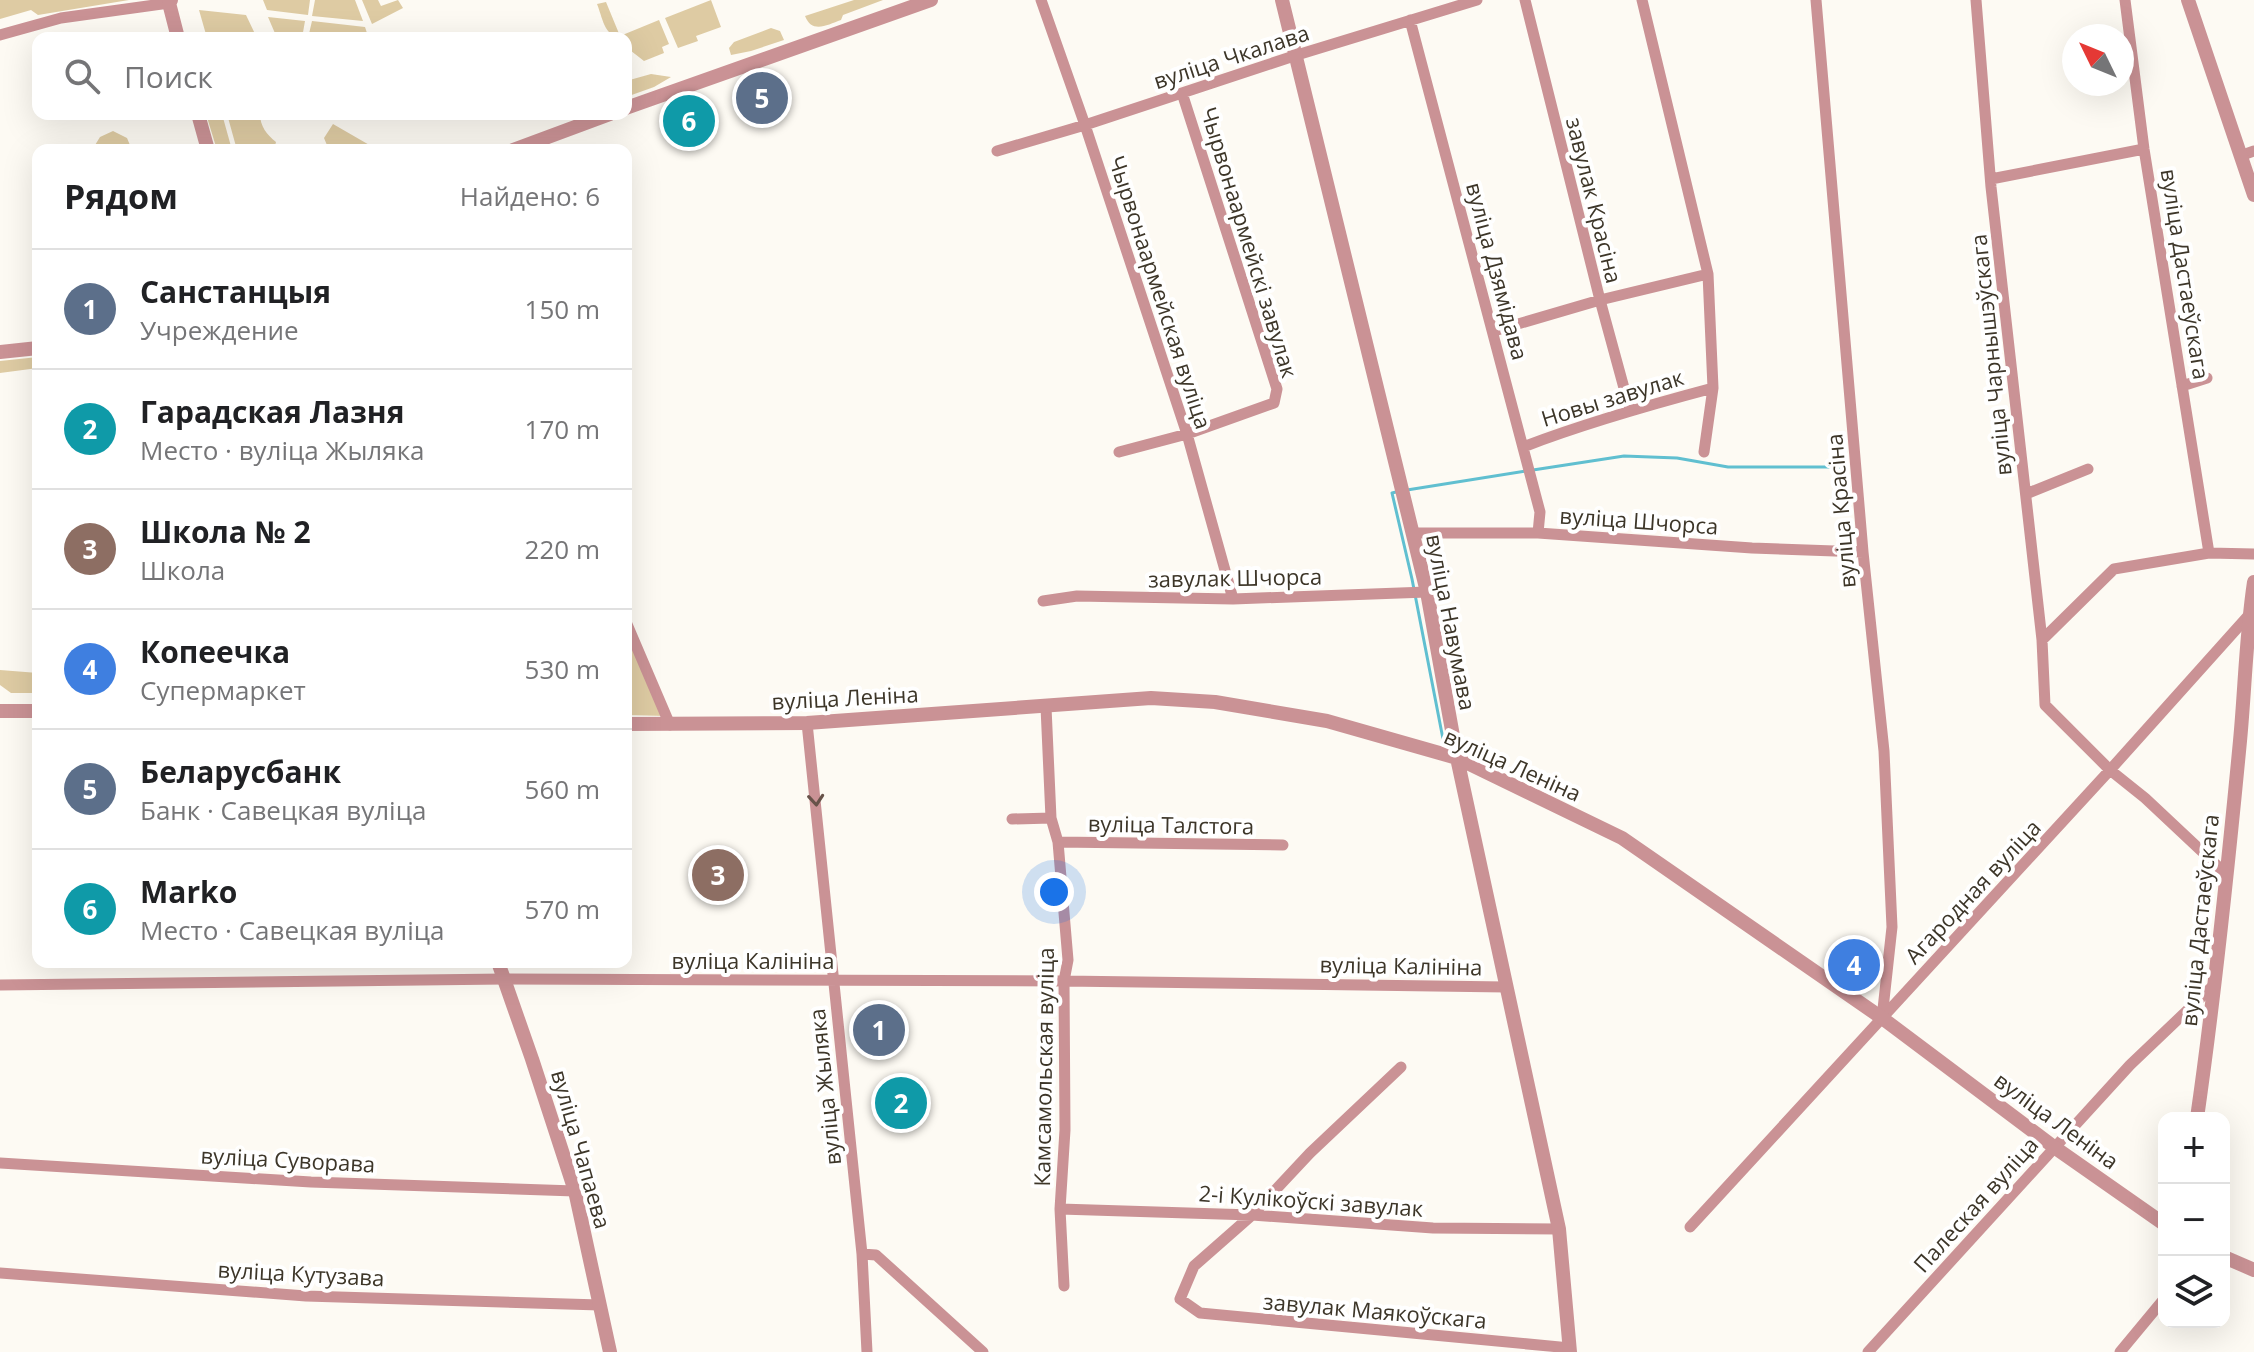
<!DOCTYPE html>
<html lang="ru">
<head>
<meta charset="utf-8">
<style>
  :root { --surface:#fff; --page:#f6f6f6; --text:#202124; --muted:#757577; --line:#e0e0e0; --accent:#b73781 }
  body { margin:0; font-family:"Open Sans",sans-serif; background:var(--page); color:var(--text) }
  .controls { position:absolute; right:24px; bottom:24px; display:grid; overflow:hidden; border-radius:16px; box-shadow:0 8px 32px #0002 }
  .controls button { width:72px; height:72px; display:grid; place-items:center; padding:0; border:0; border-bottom:2px solid var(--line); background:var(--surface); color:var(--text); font:40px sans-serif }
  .compass { position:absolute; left:2062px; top:24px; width:72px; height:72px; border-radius:50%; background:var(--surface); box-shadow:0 8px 32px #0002; rotate:313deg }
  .you { position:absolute; left:1054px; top:892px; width:28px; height:28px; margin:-20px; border:6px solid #fff; border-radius:50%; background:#1a73e8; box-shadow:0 0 0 12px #1a73e833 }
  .badge { display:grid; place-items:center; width:52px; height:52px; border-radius:50%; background:var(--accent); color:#fff; font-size:26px; font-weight:700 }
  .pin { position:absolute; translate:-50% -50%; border:4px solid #fff; box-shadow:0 2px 8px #0006 }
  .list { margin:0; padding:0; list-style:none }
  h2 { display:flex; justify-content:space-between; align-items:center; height:104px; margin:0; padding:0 32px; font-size:34px }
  h2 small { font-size:26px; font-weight:400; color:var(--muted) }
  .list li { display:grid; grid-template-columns:52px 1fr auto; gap:24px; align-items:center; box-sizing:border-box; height:120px; padding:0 32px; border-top:2px solid var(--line) }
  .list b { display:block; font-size:30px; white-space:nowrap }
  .list p { margin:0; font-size:26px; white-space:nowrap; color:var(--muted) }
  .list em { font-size:26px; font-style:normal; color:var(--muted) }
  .icon { flex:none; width:44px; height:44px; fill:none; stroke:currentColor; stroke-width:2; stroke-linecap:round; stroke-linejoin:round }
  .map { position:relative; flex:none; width:2254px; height:1352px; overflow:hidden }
  .search { position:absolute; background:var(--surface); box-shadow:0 8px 32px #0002; left:32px; top:32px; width:600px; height:88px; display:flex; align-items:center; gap:20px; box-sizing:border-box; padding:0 28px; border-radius:16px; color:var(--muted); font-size:30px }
  .panel { position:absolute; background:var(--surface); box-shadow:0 8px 32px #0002; left:32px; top:144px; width:600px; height:824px; border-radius:16px }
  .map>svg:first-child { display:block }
</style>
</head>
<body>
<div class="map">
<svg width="2254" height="1352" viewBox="0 0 2254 1352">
  <rect width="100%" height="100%" fill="#fdfaf3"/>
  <path fill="#decba3" d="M0,0h129l-91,15 -7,-5 -31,9z
    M263,0h47l-2,15 -41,-5z
    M315,0h40l8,21 -51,-5z
    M362,0h16l3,6 17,-6 5,8 -31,16z
    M711,0l10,27 -25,9 2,5 -20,7 -13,-30z
    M854,0h29l-40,15 -2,5c-14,5 -29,14 -36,-4z
    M606,2l14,34 39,-16 10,24 -7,3 2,6 -20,8 -18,-14v-9c-22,0 -22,-16 -29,-34z
    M199,10l47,5 11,23h-50z
    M268,17l37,4 -3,17h-25z
    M312,21l53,6 2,6 -3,5h-56z
    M771,28l9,3 4,9 -33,11 -20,4 -2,-7 5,-6z
    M651,74l20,3 -17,10 -28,10v-16z
    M206,114h16l10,36h-15z
    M227,114h33c0,12 7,21 16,28l-2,8h-37z
    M333,124l45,26h-49l-5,-12z
    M113,131l14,7 5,12h-40l8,-13z
    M38,357v11l-38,5v-12z
    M626,634l40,82 -40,-1z
    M0,670l38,3v20h-27l-11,-8z"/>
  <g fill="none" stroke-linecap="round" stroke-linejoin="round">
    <path stroke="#60bfd0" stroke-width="3" d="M1533,470l91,-14 53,2 51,9h112
      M1407,490l119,-19
      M1396,492l-4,1 20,86 31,160"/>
    <path stroke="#ca9295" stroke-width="11" d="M1041,0l44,125 102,309 46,165
      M1525,0l75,300 30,110
      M1642,0l66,274 5,114 -9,64
      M1816,0l47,552 21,199 8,176 -10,91
      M1976,0l15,187 51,453 3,65 65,65 35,28 81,76
      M2125,0l19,149 65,404
      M1410,20l130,492 -2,21
      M0,35l61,-17 108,-15
      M997,151l88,-26 212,-70 180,-55
      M2240,156l14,-5
      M1991,179l153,-30
      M1494,331l106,-31 108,-26
      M2182,386l25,-8
      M1523,447c62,-24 126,-42 190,-59
      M1119,452l68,-18 87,-31 3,-14 -95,-296
      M2026,494l62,-25
      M1412,533h126l214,15 111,4
      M1043,601l34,-5 156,3 194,-7
      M626,622l44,103
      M2042,640l72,-71 95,-16 45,1
      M1046,707l5,111 7,24 10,118 -4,21 1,149 -5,79 4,77
      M807,723l55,531 5,98
      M1012,819l39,-1
      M1058,842l225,3
      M0,985l504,-6 560,2 442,6
      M1401,1067l-91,86 -58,62 -58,51 -14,33 20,14 370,35
      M0,1163l311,19 264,9
      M1060,1209l192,6 181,13 126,1
      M1690,1227l420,-457 139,-155
      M862,1254l14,1 107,97
      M0,1273l306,23 294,9
      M1868,1352l262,-287 85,-81
      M2120,1352l44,-53"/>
    <path stroke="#ca9295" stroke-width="14" d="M171,0l-2,3 9,35
      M1282,0l145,592 30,166 102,471 11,123
      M2188,0l66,195
      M626,108l305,-108
      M198,114l10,36
      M513,150l97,-36
      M0,352l38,-4
      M0,711h38
      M626,724l181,-1 344,-25 64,4 112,19 130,37 165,80 260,180 172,129 110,77
      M498,962l34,97 43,132 35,161
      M2197,1118c18,-125 31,-251 43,-377 5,-53 6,-106 14,-159
      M2224,1257l30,13"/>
  </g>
  <defs><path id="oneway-chevron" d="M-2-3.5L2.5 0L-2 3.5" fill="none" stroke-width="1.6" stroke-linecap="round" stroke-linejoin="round" transform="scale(2)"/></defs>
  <use stroke="#675249" href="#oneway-chevron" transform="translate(816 800) rotate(85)"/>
  <g text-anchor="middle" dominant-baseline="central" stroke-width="8" stroke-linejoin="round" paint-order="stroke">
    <g font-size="22" fill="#3d3629" stroke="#fff">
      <text transform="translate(1231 56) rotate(-18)">вуліца Чкалава</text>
      <text transform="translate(1595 200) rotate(76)">завулак Красіна</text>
      <text transform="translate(1250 242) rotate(73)">Чырвонаармейскі завулак</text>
      <text transform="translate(1498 271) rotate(75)">вуліца Дзямідава</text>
      <text transform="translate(2186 274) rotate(81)">вуліца Дастаеўскага</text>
      <text transform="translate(1161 292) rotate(72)">Чырвонаармейская вуліца</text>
      <text transform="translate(1990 355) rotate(-96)">вуліца Чарнышэўскага</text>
      <text transform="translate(1612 397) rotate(-17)">Новы завулак</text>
      <text transform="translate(1840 511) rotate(-95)">вуліца Красіна</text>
      <text transform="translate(1639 520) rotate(4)">вуліца Шчорса</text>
      <text transform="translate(1235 577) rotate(-1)">завулак Шчорса</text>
      <text transform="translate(1452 622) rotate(79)">вуліца Навумава</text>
      <text transform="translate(845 697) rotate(-3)">вуліца Леніна</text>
      <text transform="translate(1513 764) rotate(24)">вуліца Леніна</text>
      <text transform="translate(1171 824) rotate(1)">вуліца Талстога</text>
      <text transform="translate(1972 891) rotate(-47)">Агародная вуліца</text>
      <text transform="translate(2199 920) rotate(-84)">вуліца Дастаеўскага</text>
      <text x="753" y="960">вуліца Калініна</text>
      <text transform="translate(1401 965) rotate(1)">вуліца Калініна</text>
      <text transform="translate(1043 1067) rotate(-89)">Камсамольская вуліца</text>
      <text transform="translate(824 1087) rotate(-96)">вуліца Жыляка</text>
      <text transform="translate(2057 1120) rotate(36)">вуліца Леніна</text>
      <text transform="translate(582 1149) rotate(74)">вуліца Чапаева</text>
      <text transform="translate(288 1159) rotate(3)">вуліца Суворава</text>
      <text transform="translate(1311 1200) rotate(4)">2-і Кулікоўскі завулак</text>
      <text transform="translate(1975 1204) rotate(-48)">Палеская вуліца</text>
      <text transform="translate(301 1273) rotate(3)">вуліца Кутузава</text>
      <text transform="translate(1375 1310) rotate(5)">завулак Маякоўскага</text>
    </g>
  </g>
</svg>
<div class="controls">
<button>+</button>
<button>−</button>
<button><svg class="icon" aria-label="layers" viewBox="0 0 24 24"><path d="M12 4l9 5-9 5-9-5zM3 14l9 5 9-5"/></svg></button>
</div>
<svg class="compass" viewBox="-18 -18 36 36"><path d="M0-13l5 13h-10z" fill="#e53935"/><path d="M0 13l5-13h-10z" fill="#757577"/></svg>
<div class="you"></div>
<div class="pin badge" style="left:879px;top:1030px;background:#5c6f8a">1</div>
<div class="pin badge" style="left:901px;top:1103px;background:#0f9aa8">2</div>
<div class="pin badge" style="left:718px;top:875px;background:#8d6e63">3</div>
<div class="pin badge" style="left:1854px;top:965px;background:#3f7fe0">4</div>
<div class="pin badge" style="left:762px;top:98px;background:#5c6f8a">5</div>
<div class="pin badge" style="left:689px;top:121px;background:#0f9aa8">6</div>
<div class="search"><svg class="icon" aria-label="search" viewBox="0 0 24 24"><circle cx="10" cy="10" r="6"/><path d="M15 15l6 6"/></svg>Поиск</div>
<section class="panel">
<h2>Рядом<small>Найдено: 6</small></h2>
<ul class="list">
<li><span class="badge" style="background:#5c6f8a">1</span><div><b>Санстанцыя</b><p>Учреждение</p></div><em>150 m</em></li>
<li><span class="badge" style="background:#0f9aa8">2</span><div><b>Гарадская Лазня</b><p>Место · вуліца Жыляка</p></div><em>170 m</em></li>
<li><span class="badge" style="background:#8d6e63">3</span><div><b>Школа № 2</b><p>Школа</p></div><em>220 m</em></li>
<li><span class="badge" style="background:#3f7fe0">4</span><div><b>Копеечка</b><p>Супермаркет</p></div><em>530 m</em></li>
<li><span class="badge" style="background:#5c6f8a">5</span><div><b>Беларусбанк</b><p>Банк · Савецкая вуліца</p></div><em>560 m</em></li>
<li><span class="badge" style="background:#0f9aa8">6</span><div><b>Marko</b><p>Место · Савецкая вуліца</p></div><em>570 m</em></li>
</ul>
</section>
</div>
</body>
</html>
